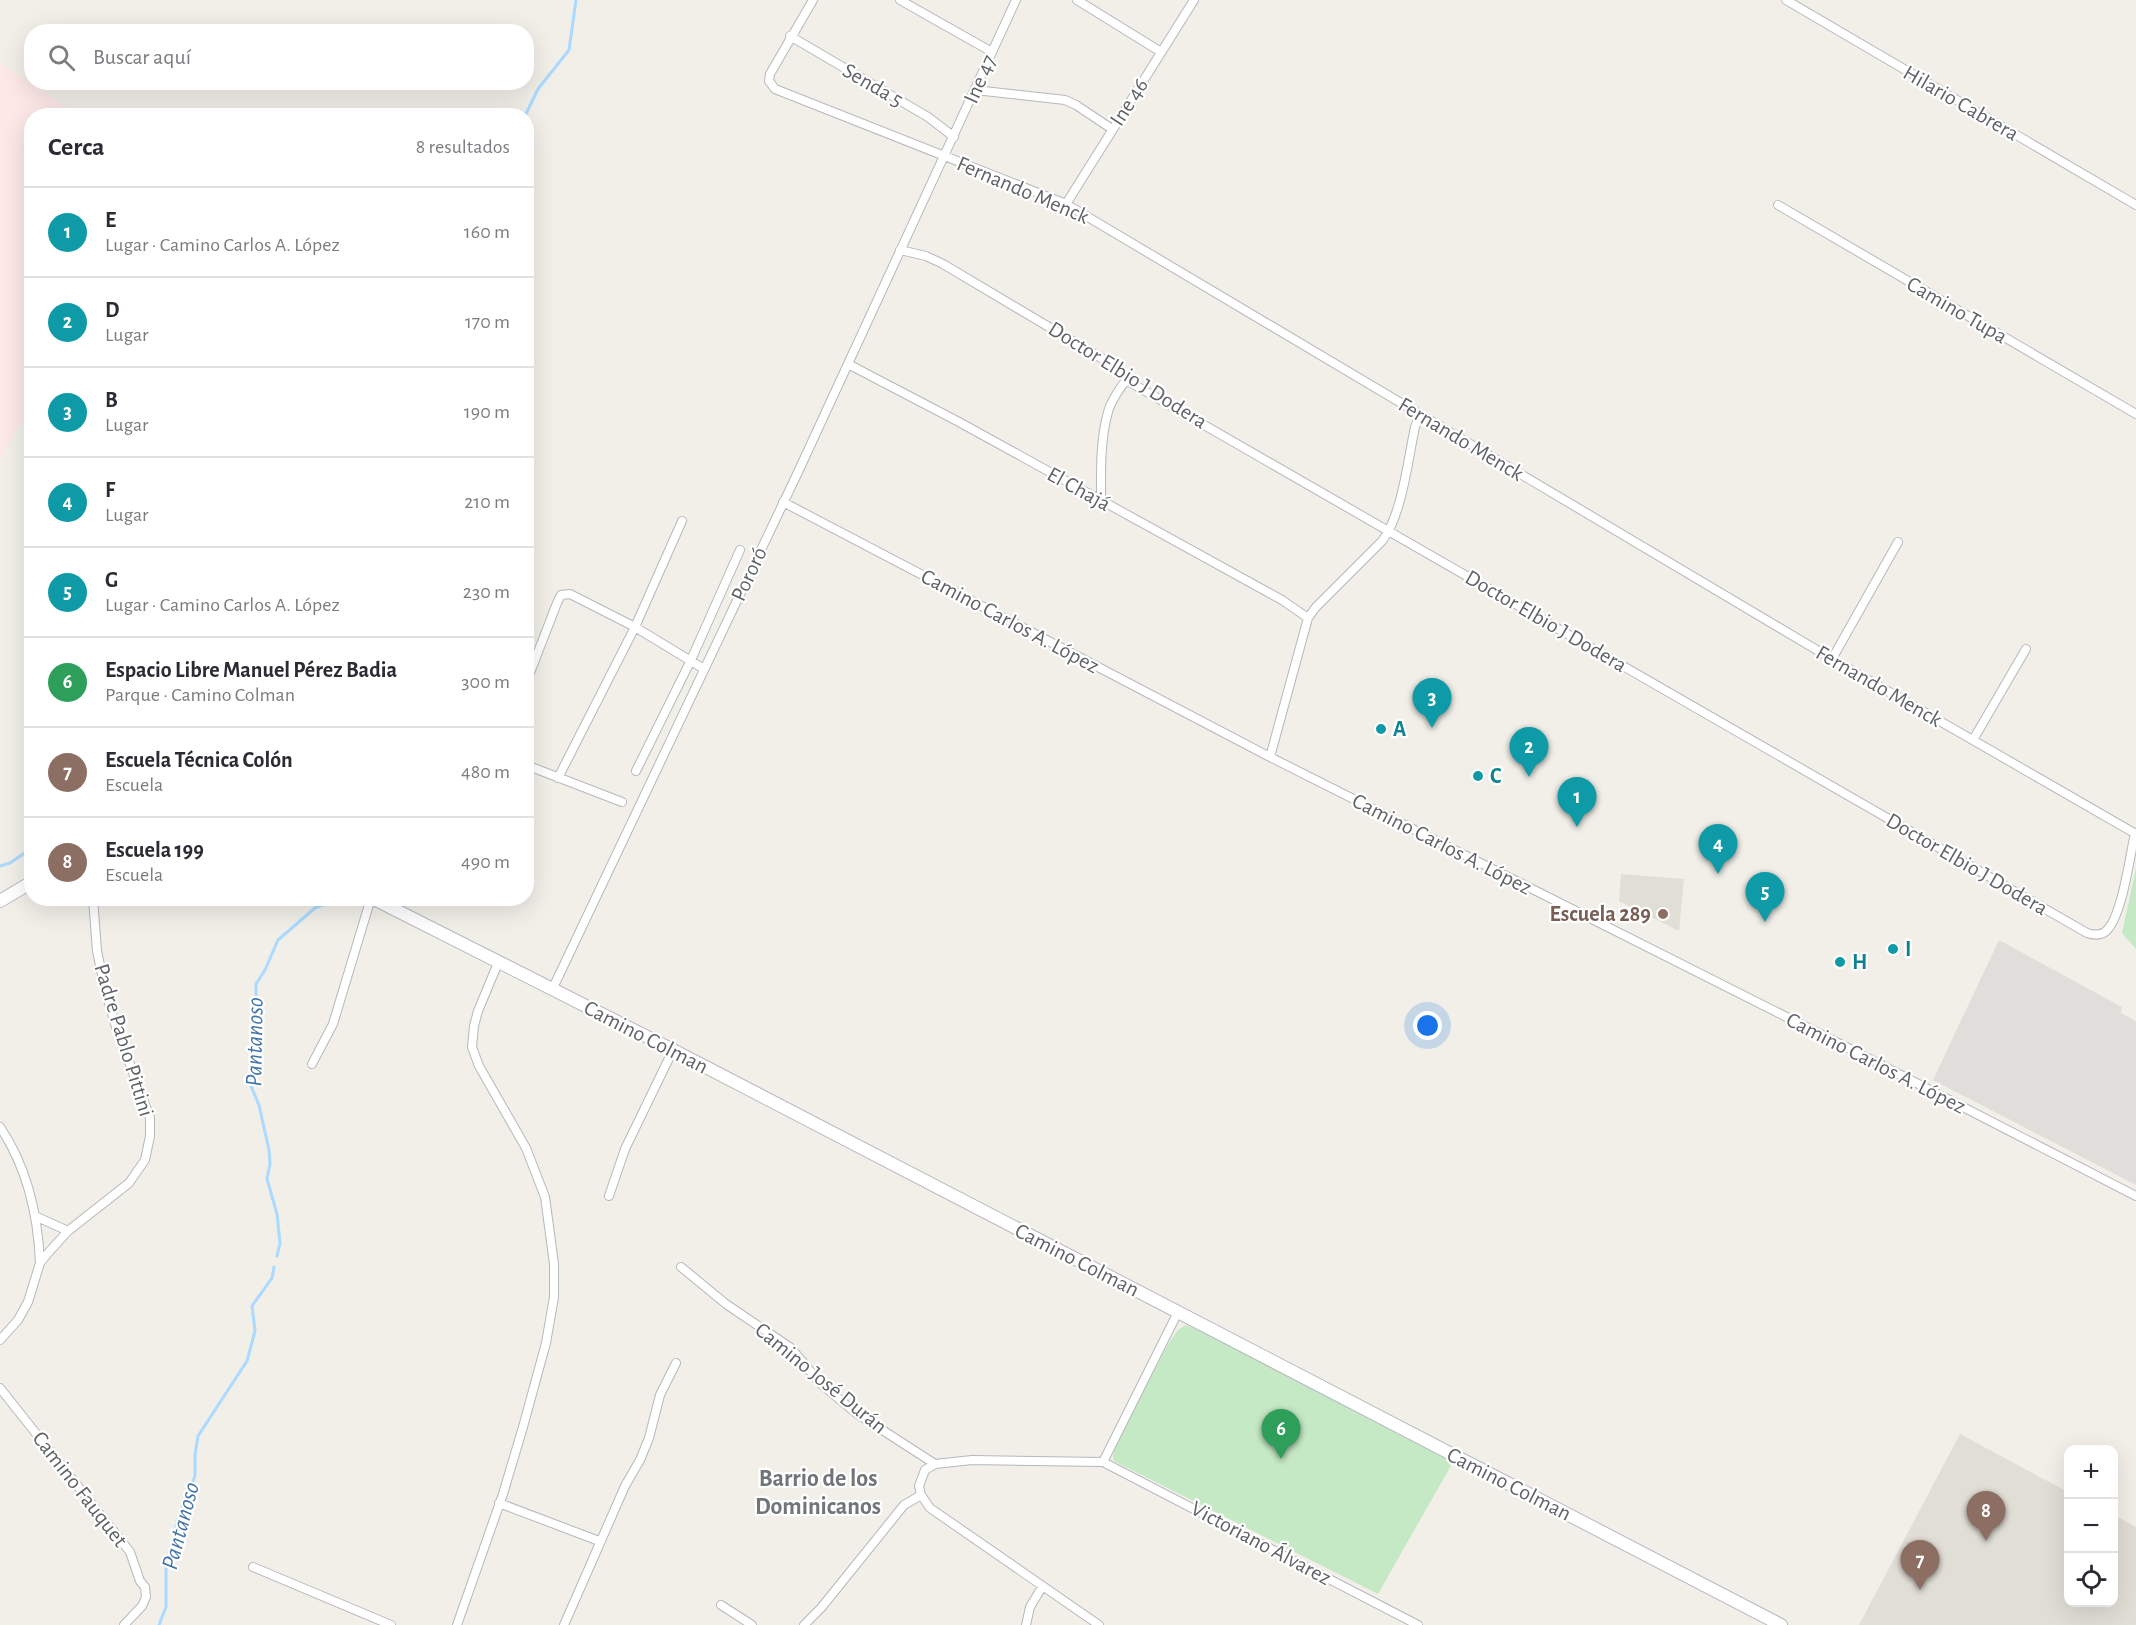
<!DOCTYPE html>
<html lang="es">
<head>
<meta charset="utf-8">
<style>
  :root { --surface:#fff; --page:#f2f2f3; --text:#2b2b33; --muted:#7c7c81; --line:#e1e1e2; --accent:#d93025 }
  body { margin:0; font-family:"Alegreya Sans",sans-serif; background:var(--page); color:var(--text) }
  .controls { position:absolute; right:18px; bottom:18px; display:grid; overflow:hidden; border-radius:12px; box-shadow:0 6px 24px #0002 }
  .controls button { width:54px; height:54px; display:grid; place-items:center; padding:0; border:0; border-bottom:2px solid var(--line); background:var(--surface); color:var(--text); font:30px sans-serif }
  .you { position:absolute; left:1428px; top:1026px; width:21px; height:21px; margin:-15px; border:4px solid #fff; border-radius:50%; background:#1a73e8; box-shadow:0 0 0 9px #1a73e833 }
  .badge { display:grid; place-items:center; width:39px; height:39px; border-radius:50%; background:var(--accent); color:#fff; font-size:20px; font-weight:700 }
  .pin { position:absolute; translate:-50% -50px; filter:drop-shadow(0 2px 3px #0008) }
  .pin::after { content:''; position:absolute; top:32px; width:21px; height:18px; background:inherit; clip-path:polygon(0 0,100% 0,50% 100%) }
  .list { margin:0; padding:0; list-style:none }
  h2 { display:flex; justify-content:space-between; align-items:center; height:78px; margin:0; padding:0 24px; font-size:26px }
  h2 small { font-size:20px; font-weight:400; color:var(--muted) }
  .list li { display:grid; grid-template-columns:39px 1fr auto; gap:18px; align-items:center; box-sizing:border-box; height:90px; padding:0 24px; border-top:2px solid var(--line) }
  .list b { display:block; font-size:22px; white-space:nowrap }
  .list p { margin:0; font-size:20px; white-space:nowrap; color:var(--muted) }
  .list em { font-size:20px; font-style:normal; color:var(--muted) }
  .icon { flex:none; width:33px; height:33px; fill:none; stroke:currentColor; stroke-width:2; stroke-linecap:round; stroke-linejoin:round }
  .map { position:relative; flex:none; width:2136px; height:1625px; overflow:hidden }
  .search { position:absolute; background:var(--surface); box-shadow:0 6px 24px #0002; left:24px; top:24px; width:510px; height:66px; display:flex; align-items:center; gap:15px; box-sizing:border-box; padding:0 21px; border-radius:24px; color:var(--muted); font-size:22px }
  .panel { position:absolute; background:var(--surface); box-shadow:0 6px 24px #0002; left:24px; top:108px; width:510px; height:798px; border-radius:24px }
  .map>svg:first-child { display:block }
</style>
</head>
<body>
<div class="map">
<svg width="2136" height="1625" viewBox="0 0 2136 1625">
  <rect width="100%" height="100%" fill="#f1efe8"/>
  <path fill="#e0deda" d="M1999,940l123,67 -1,6 15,8v164l-203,-105z"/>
  <path fill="#e1ded6" d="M1621,874l63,5 -5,52 -60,-30z
    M1960,1434l108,58v110h46v-87l22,12v98h-277z"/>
  <path fill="#fce8e6" d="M0,62l78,53 -46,1 -1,289 -31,54z"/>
  <path fill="#c5e8c5" d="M2136,868v81l-14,-16z
    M1186,1325l35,15 232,122 -75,132 -264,-133 -1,-4 1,-11 56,-105 8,-11z"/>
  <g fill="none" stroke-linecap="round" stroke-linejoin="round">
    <path stroke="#aadaff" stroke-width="3" d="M525,116l13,-27 31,-39 7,-50
      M0,866l10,-3 22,-15
      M277,1256l3,-13 -3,-29 -10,-35 3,-15 -1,-14 -10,-45 -8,-19v-19l5,-27v-56l9,-14 13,-30 37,-32 24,-10
      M159,1625l7,-18v-45l8,-24 3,-17 18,-45v-21l3,-19 49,-75 8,-30 -3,-25 20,-28 2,-11"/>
    <defs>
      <path id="street" d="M813,0l-43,74 -1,7 6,8 291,115 766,455 304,175
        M900,0l92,52
        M1077,0l84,52
        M1786,0l350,205
        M790,36l138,81 26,20
        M975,90l90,10 11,5 36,24
        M1066,204l128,-204
        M1778,205l358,209
        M900,250l26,6 17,8 175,104 8,12 961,553c6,2 12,3 18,-1 17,-13 25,-77 30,-99
        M848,364l111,58 323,178 26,18
        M1101,500c0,-28 -1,-60 7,-88 3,-12 11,-22 18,-32
        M783,502l487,255 590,297 276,142
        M1832,659l66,-117
        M526,683l31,-80 4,-8 9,-1 65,33 69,42
        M1973,740l53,-91
        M1270,757l38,-139 8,-11 66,-66c20,-25 26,-82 33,-114l5,-13
        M526,765l96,37
        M636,771l55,-111 49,-110
        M558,778l77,-151 47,-106
        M552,990l247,-520 217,-470
        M312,1064l21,-40 38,-126
        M0,1127c27,40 38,88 40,136
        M609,1196l16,-47 48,-99
        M35,1216l33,15
        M681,1267l45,37 65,44 30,36 35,29 79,51
        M0,1340l18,-20 10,-18 12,-39 8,-10 20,-22 61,-48 16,-23 5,-24v-18l-34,-91 -11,-38 -8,-38 -4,-53
        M0,1388l130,164 10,29 5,6 1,10 -4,9 -18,19
        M1103,1462l75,-150
        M499,1503l100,38
        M253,1567l138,58
        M721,1605l31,20
        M457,1625l46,-131 20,-67 23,-84 8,-46v-33l-9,-67 -19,-49 -47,-82 -7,-19 2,-21 4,-15 20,-48
        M564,1625l61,-139 15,-26 9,-22 11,-43 16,-32
        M804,1625l17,-17 83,-103 17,-10
        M1026,1625l4,-18 12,-20
        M1099,1625l-169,-117 -9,-13 -2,-9 6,-16 10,-6 37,-4 131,2 315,163"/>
      <path id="secondary" d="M372,898l301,152 1108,575
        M0,901l32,-19"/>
    </defs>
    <use href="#street" stroke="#b5b8bc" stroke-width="10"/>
    <use href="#secondary" stroke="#b6babf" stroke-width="14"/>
    <use href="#street" stroke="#fff" stroke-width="8"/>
    <use href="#secondary" stroke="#fff" stroke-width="12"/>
  </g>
  <g fill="#0f9aa8" stroke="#fff" stroke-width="2">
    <circle cx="1381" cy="729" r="6"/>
    <circle cx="1478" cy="776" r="6"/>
    <circle cx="1893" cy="949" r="6"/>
    <circle cx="1840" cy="962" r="6"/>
  </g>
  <circle fill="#8d6e63" stroke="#fff" stroke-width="2" cx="1663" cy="914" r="6"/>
  <g text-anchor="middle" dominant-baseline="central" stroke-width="4.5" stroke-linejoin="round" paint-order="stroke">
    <g font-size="22" fill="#5f6368" stroke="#fff">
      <text transform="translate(980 79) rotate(-66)">Ine 47</text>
      <text transform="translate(873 85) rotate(30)">Senda 5</text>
      <text transform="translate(1129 102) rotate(-57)">Ine 46</text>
      <text transform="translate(1961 103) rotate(30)">Hilario Cabrera</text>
      <text transform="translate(1023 190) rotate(23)">Fernando Menck</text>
      <text transform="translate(1957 310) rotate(30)">Camino Tupa</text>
      <text transform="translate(1128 375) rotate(32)">Doctor Elbio J Dodera</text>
      <text transform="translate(1461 439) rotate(31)">Fernando Menck</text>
      <text transform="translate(1079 489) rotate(29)">El Chajá</text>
      <text transform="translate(749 574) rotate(-65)">Pororó</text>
      <text transform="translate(1010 621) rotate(28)">Camino Carlos A. López</text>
      <text transform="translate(1546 621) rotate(30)">Doctor Elbio J Dodera</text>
      <text transform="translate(1879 686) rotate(30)">Fernando Menck</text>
      <text transform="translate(1442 844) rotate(27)">Camino Carlos A. López</text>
      <text transform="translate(1967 864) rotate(30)">Doctor Elbio J Dodera</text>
      <text transform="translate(646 1037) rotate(27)">Camino Colman</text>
      <text transform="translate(124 1040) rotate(73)">Padre Pablo Pittini</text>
      <text transform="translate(1876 1063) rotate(27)">Camino Carlos A. López</text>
      <text transform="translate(1077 1260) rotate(27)">Camino Colman</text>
      <text transform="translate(821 1378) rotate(39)">Camino José Durán</text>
      <text transform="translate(1509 1484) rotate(27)">Camino Colman</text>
      <text transform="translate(80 1489) rotate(52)">Camino Fauquet</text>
      <text transform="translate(1261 1543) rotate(28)">Victoriano Álvarez</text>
    </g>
    <g font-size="22" font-weight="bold" fill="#0d838f" stroke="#fff" text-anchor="start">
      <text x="1393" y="729">A</text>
      <text x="1490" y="776">C</text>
      <text x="1905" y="949">I</text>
      <text x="1852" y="962">H</text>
    </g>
    <g font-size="22" font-weight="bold" fill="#785e54" stroke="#fff" text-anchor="end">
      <text x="1651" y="914">Escuela 289</text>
    </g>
    <g font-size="24" font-style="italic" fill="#4174aa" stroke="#fff">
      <text transform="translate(255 1042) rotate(-89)">Pantanoso</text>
      <text transform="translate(181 1526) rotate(-75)">Pantanoso</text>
    </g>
    <g font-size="24" font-weight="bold" fill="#70757a" stroke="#fff">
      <text x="818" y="1479">Barrio de los<tspan x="818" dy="28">Dominicanos</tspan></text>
    </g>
  </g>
</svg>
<div class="controls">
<button>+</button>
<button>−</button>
<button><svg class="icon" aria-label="locate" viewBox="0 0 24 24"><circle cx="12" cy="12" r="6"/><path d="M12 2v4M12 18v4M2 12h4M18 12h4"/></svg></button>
</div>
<div class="you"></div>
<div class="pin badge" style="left:1577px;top:827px;background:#0f9aa8">1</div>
<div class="pin badge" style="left:1529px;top:777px;background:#0f9aa8">2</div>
<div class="pin badge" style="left:1432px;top:728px;background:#0f9aa8">3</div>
<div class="pin badge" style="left:1718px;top:874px;background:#0f9aa8">4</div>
<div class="pin badge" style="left:1765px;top:922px;background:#0f9aa8">5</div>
<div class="pin badge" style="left:1281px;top:1459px;background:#2e9e5b">6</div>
<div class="pin badge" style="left:1920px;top:1590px;background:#8d6e63">7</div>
<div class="pin badge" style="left:1986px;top:1541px;background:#8d6e63">8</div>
<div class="search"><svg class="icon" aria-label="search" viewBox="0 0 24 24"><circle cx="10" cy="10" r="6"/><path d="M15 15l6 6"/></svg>Buscar aquí</div>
<section class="panel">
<h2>Cerca<small>8 resultados</small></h2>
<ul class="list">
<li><span class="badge" style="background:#0f9aa8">1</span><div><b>E</b><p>Lugar · Camino Carlos A. López</p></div><em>160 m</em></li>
<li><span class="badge" style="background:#0f9aa8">2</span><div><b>D</b><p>Lugar</p></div><em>170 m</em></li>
<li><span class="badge" style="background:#0f9aa8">3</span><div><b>B</b><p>Lugar</p></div><em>190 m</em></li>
<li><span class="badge" style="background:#0f9aa8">4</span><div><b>F</b><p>Lugar</p></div><em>210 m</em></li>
<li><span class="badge" style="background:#0f9aa8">5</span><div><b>G</b><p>Lugar · Camino Carlos A. López</p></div><em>230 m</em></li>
<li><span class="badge" style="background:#2e9e5b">6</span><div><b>Espacio Libre Manuel Pérez Badia</b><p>Parque · Camino Colman</p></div><em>300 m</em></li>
<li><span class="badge" style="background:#8d6e63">7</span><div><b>Escuela Técnica Colón</b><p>Escuela</p></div><em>480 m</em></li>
<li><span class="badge" style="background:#8d6e63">8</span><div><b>Escuela 199</b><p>Escuela</p></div><em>490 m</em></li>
</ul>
</section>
</div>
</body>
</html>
